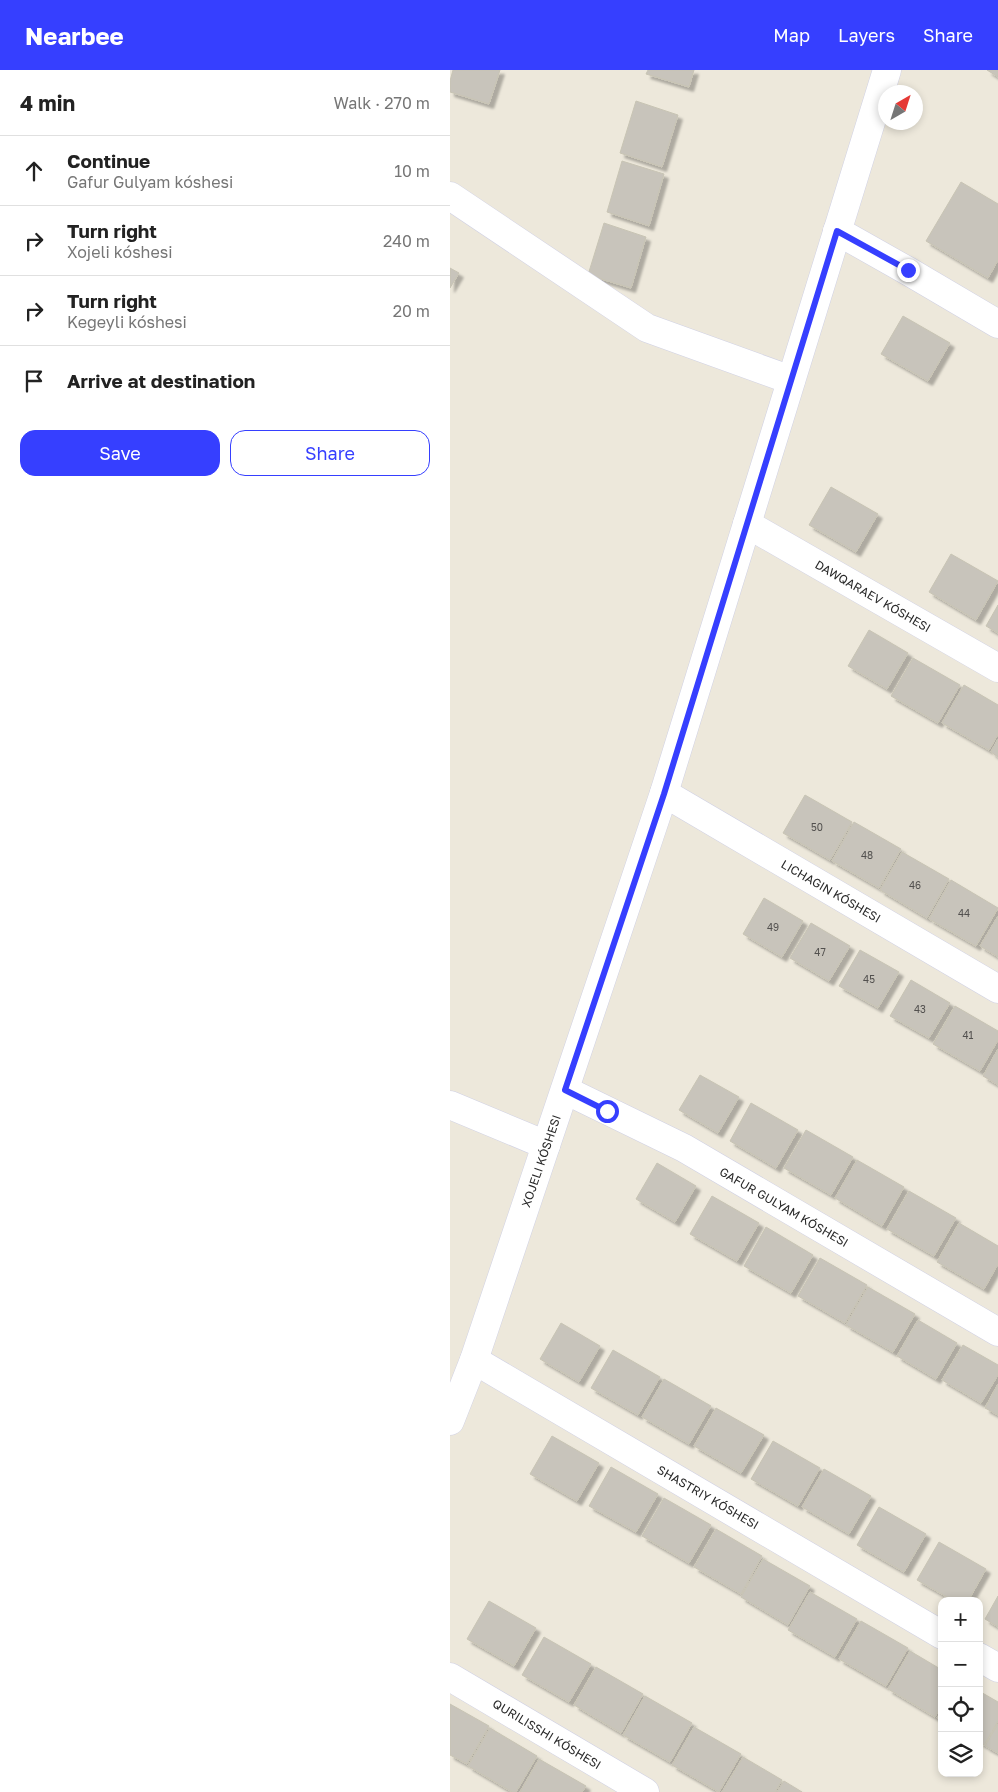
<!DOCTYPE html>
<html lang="en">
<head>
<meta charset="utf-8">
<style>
  :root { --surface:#fff; --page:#f2f2f2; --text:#222; --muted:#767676; --line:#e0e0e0; --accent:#363fff }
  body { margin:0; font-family:"Golos Text",sans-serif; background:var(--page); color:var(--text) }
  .controls { position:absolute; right:15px; bottom:15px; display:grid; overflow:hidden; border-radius:10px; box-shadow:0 2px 8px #0003 }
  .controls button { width:45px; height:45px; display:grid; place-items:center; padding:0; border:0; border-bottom:1px solid var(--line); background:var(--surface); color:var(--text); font:25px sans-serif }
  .compass { position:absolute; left:428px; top:15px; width:45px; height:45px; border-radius:50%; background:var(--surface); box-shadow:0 2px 8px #0003; rotate:39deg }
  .stop { position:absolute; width:15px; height:15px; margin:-11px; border:4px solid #363fff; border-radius:50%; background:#fff }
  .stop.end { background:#363fff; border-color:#fff; box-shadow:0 1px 5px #0008 }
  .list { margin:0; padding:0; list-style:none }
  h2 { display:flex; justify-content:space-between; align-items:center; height:65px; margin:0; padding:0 20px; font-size:21px }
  h2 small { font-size:16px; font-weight:400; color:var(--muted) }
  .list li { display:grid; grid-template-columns:32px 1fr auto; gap:15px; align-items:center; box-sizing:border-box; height:70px; padding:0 20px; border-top:1px solid var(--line) }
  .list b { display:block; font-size:19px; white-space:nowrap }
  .list p { margin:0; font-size:16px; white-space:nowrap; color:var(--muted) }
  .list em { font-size:16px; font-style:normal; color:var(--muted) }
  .actions { display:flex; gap:10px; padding:15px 20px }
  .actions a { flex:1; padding:11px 0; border:1px solid var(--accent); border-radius:15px; text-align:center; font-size:18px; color:var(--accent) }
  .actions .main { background:var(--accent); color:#fff }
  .icon { flex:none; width:28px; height:28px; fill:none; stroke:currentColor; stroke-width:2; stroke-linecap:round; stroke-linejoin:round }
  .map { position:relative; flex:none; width:548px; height:1722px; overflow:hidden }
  header { display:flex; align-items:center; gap:30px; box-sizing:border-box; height:70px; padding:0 25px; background:var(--accent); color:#fff }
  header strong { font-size:24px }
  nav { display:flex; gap:28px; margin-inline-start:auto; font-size:18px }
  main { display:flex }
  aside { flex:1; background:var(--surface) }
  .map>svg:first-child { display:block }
</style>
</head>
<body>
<header>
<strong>Nearbee</strong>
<nav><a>Map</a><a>Layers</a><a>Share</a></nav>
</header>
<main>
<aside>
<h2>4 min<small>Walk · 270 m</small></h2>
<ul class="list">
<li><svg class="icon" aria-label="ahead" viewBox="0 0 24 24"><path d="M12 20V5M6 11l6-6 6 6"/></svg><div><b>Continue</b><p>Gafur Gulyam kóshesi</p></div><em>10 m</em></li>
<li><svg class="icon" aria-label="right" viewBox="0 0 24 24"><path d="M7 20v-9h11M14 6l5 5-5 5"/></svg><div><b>Turn right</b><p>Xojeli kóshesi</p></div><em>240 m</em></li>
<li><svg class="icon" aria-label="right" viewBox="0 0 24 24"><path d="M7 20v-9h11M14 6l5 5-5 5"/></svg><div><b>Turn right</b><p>Kegeyli kóshesi</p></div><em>20 m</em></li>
<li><svg class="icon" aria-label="arrive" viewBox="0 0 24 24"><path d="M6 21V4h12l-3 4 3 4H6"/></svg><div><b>Arrive at destination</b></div></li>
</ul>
<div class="actions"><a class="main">Save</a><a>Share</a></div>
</aside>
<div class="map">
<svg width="548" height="1722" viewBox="0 0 548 1722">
  <defs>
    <filter id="shadow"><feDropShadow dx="4.5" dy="4.5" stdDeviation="1" flood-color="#0004"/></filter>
  </defs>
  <rect width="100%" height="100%" fill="#ede8db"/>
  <path fill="#c8c4bb" stroke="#c8c4b4" filter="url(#shadow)" d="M3,0h47l-11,34 -39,-12v-11z
    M198,0h46l-5,17 -43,-13z
    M537,0h11v7z
    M186,31l42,14 -16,52 -42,-14z
    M172,91l42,13 -15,52 -42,-14z
    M511,112l37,22v56l-10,18 -62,-37z
    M154,153l42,14 -15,51 -43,-13z
    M0,198l9,5 -9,15z
    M453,246l47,27 -22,38 -47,-27z
    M381,417l47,27 -22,38 -47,-27z
    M501,484l47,27 -22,39 -47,-28z
    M548,535v28l-12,-7z
    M419,560l39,23 -21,36 -39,-23z
    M463,588l47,27 -22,38 -47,-27z
    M514,615l34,20v29l-9,16 -47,-27z
    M548,669v18l-7,-5z
    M355,725l47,27 -22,38 -47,-27z
    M404,752l47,27 -22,39 -47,-27z
    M452,782l47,27 -22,39 -47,-28z
    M501,810l47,28 -22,38 -47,-27z
    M314,828l39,23 -21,36 -39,-23z
    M548,846v41l-18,-11z
    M361,853l39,23 -21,35 -39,-23z
    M410,880l39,22 -21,36 -39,-22z
    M461,910l39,23 -21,35 -39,-22z
    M505,936l43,25v9l-18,31 -47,-27z
    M548,979v36l-15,-9z
    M250,1005l39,22 -21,36 -39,-23z
    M301,1033l47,27 -22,38 -46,-27z
    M356,1060l47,27 -22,38 -47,-27z
    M407,1090l47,27 -22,39 -47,-28z
    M207,1093l39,23 -21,36 -39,-23z
    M459,1121l47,27 -22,38 -47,-27z
    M262,1126l47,27 -22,38 -47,-27z
    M509,1153l39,23v18l-14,25 -47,-27z
    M316,1157l47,28 -22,38 -47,-27z
    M370,1188l47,27 -22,38 -47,-27z
    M418,1217l47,27 -22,38 -47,-27z
    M468,1250l39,23 -21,36 -39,-23z
    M111,1253l39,23 -21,36 -39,-23z
    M513,1275l35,20v10l-17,28 -39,-23z
    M163,1280l47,27 -22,38 -47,-27z
    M214,1309l47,27 -22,38 -47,-27z
    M548,1314v31l-13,-7z
    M266,1338l48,27 -23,38 -47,-27z
    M102,1366l47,27 -22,38 -47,-27z
    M323,1371l47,27 -22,38 -47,-27z
    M161,1397l47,27 -22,38 -47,-26z
    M374,1399l47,27 -22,38 -47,-27z
    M214,1428l47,27 -22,38 -47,-27z
    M429,1437l47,27 -22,38 -47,-27z
    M266,1459l46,27 -21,38 -47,-27z
    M489,1472l47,27 -18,32h-14l-37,-21z
    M313,1489l47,27 -22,39 -47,-28z
    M360,1522l47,27 -22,38 -47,-27z
    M548,1526v31l-13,-8z
    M39,1531l47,27 -22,38 -47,-27z
    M411,1551l47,27 -22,38 -47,-27z
    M94,1567l47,27 -22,38 -47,-27z
    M460,1581l32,19v34l-7,13 -47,-28z
    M146,1597l47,27 -22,39 -47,-28z
    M529,1621l19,11v19l-14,24 -5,-3z
    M195,1626l47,27 -22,39 -47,-27z
    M0,1634l39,22 -22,38 -17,-9z
    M492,1640v10l-5,-2z
    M548,1654v29l-13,-7z
    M244,1657l47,27 -22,38 -47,-27z
    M40,1658l47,28 -21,36h-4l-44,-26z
    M293,1687l39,23 -7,12h-53z
    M89,1689l47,27 -4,6h-62z
    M334,1711l18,11h-25z"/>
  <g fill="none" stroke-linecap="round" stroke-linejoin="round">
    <defs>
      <path id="street" d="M0,126l197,132 144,52
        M387,161l71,40 90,53
        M297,454l251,144
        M214,723l334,196
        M115,1020l119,58 314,184
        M0,1035l96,40
        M24,1290l468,275
        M529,1587l19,11
        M0,1607l195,115"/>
      <path id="secondary" d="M0,1351l24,-61 190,-567 223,-723"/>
    </defs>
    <use href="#street" stroke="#d0d1e4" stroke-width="29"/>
    <use href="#secondary" stroke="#d0d1e4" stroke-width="29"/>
    <use href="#street" stroke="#fff" stroke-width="28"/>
    <use href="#secondary" stroke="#fff" stroke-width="28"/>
  </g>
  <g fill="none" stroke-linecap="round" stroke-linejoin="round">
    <path stroke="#363fff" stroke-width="6" d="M157,1041l-42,-21 99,-296 173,-563 71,39"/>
  </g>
  <g text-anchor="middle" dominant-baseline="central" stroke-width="4.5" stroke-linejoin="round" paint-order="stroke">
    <g font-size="10" fill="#52504e">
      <text x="367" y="757">50</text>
      <text x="417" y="785">48</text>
      <text x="465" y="815">46</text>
      <text x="514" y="843">44</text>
      <text x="323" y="857">49</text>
      <text x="370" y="882">47</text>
      <text x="419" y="909">45</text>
      <text x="470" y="939">43</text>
      <text x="518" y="965">41</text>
    </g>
    <g font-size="12" fill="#2a2a2a" stroke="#fff">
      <text transform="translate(423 526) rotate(30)">DAWQARAEV KÓSHESI</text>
      <text transform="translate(381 821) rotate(30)">LICHAGIN KÓSHESI</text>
      <text transform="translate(91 1091) rotate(-71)">XOJELI KÓSHESI</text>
      <text transform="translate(334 1137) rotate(30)">GAFUR GULYAM KÓSHESI</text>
      <text transform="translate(258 1427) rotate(30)">SHASTRIY KÓSHESI</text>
      <text transform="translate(97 1664) rotate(31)">QURILISSHI KÓSHESI</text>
    </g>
  </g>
</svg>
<div class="controls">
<button>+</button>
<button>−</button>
<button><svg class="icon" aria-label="locate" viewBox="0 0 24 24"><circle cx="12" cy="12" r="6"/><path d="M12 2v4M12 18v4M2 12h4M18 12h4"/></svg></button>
<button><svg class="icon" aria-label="layers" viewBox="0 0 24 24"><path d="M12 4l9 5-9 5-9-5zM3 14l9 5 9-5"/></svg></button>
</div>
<svg class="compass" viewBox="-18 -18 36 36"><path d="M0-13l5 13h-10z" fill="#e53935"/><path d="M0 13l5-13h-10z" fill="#767676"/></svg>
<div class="stop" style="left:157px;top:1041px"></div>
<div class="stop end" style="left:458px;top:200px"></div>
</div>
</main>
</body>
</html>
